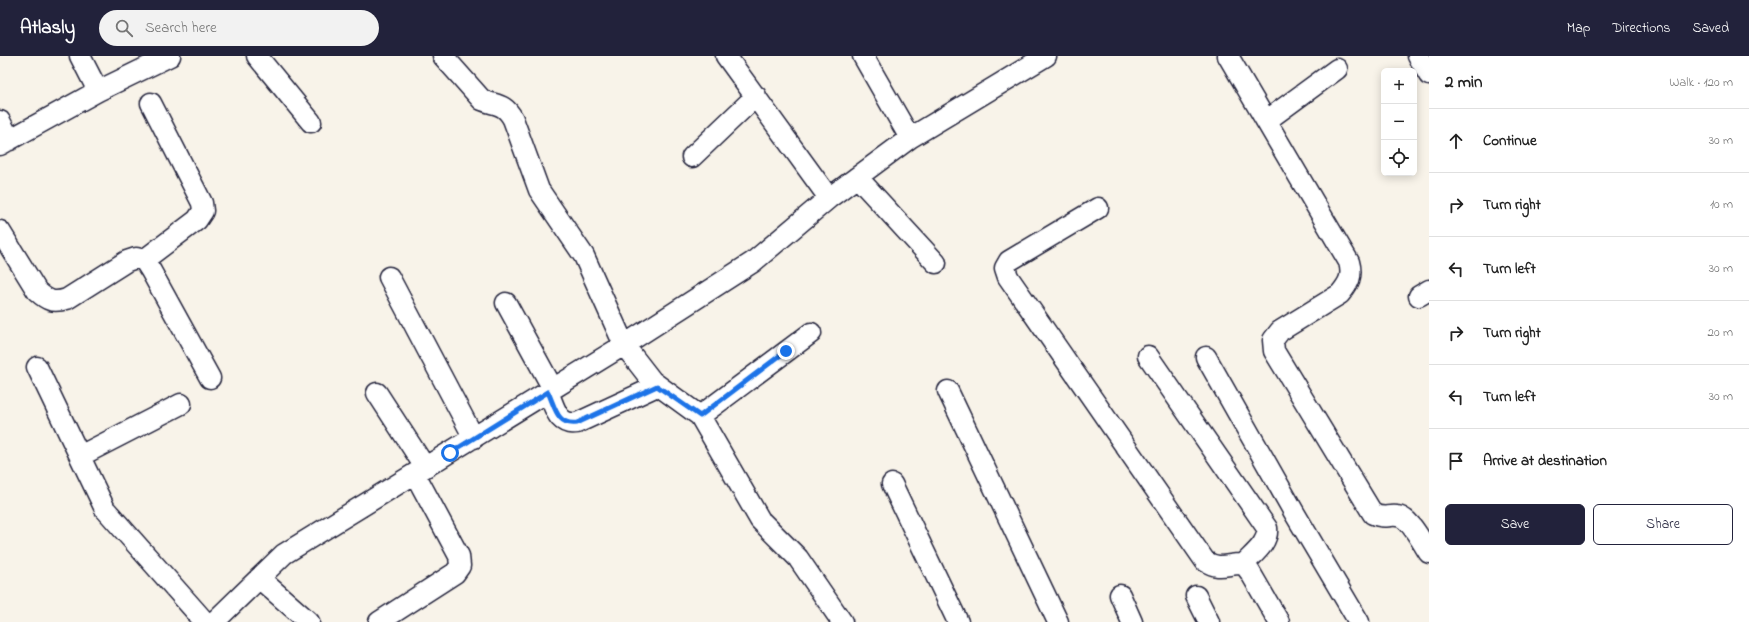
<!DOCTYPE html>
<html lang="en">
<head>
<meta charset="utf-8">
<style>
  :root { --surface:#fff; --page:#f2f2f2; --text:#222; --muted:#767676; --line:#e0e0e0; --accent:#22223b }
  body { margin:0; font-family:"Indie Flower",sans-serif; background:var(--page); color:var(--text) }
  .controls { position:absolute; right:12px; top:12px; display:grid; overflow:hidden; border-radius:6px; box-shadow:0 2px 10px #0003 }
  .controls button { width:36px; height:36px; display:grid; place-items:center; padding:0; border:0; border-bottom:1px solid var(--line); background:var(--surface); color:var(--text); font:20px sans-serif }
  .stop { position:absolute; width:12px; height:12px; margin:-9px; border:3px solid #1a73e8; border-radius:50%; background:#fff }
  .stop.end { background:#1a73e8; border-color:#fff; box-shadow:0 1px 4px #0008 }
  .list { margin:0; padding:0; list-style:none }
  h2 { display:flex; justify-content:space-between; align-items:center; height:52px; margin:0; padding:0 16px; font-size:17px }
  h2 small { font-size:13px; font-weight:400; color:var(--muted) }
  .list li { display:grid; grid-template-columns:26px 1fr auto; gap:12px; align-items:center; box-sizing:border-box; height:64px; padding:0 16px; border-top:1px solid var(--line) }
  .list b { display:block; font-size:15px; white-space:nowrap }
  .list em { font-size:13px; font-style:normal; color:var(--muted) }
  .actions { display:flex; gap:8px; padding:12px 16px }
  .actions a { flex:1; padding:9px 0; border:1px solid var(--accent); border-radius:6px; text-align:center; font-size:14px; color:var(--accent) }
  .actions .main { background:var(--accent); color:#fff }
  .icon { flex:none; width:22px; height:22px; fill:none; stroke:currentColor; stroke-width:2; stroke-linecap:round; stroke-linejoin:round }
  .map { position:relative; flex:none; width:1429px; height:566px; overflow:hidden }
  header { display:flex; align-items:center; gap:24px; box-sizing:border-box; height:56px; padding:0 20px; background:var(--accent); color:#fff }
  header strong { font-size:19px }
  nav { display:flex; gap:22px; margin-inline-start:auto; font-size:14px }
  .search { width:280px; height:36px; background:var(--page); display:flex; align-items:center; gap:10px; box-sizing:border-box; padding:0 14px; border-radius:22px; color:var(--muted); font-size:15px }
  main { display:flex }
  aside { flex:1; background:var(--surface) }
  .map>svg:first-child { display:block }
</style>
</head>
<body>
<header>
<strong>Atlasly</strong>
<div class="search"><svg class="icon" aria-label="search" viewBox="0 0 24 24"><circle cx="10" cy="10" r="6"/><path d="M15 15l6 6"/></svg>Search here</div>
<nav><a>Map</a><a>Directions</a><a>Saved</a></nav>
</header>
<main>
<div class="map">
<svg width="1429" height="566" viewBox="0 0 1429 566">
  <rect width="100%" height="100%" fill="#f8f3e9"/>
  <filter id="ink" filterUnits="userSpaceOnUse"><feTurbulence type="fractalNoise" baseFrequency=".025" numOctaves="2"/><feDisplacementMap in="SourceGraphic" scale="8" xChannelSelector="R" yChannelSelector="G"/><feConvolveMatrix kernelMatrix="1 2 1 2 8 2 1 2 1" color-interpolation-filters="sRGB"/></filter>
  <g filter="url(#ink)">
    <g fill="none" stroke-linecap="round" stroke-linejoin="round">
      <defs>
        <path id="minor" d="M80,0l18,35
          M257,0l54,66
          M443,0l39,44c15,6 22,3 31,19l26,71 45,66 40,89 28,36 48,35 60,104 38,38 44,64
          M726,0l103,142
          M863,0l47,82
          M1228,0l121,206c4,14 0,21 -9,32l-60,37 -7,9 1,11 99,163c11,5 14,1 24,2 13,1 25,27 32,37
          M1418,0l11,19
          M0,65l10,19
          M1266,65l71,-52
          M0,89l98,-54 72,-35
          M692,101l64,-61
          M857,121l79,86
          M1098,152l-89,53 -4,7 3,9 197,284c16,10 22,2 39,3l6,8 29,50
          M0,175l37,60c11,10 16,12 30,8l60,-38 9,-3 8,2 7,11 59,107
          M144,204l53,-40 6,-9 -1,-8 -51,-100
          M389,221l85,161
          M1419,240l10,-6
          M506,247l47,86
          M1148,300l119,172c2,15 -14,26 -23,36
          M1206,301l89,157 64,108
          M37,311l68,142 100,113
          M948,335l110,231
          M548,336c7,15 9,34 29,31l80,-37
          M377,337l48,74
          M700,360l111,-83
          M80,400l101,-52
          M892,428l66,138
          M259,522l50,44
          M1120,539l12,27
          M1196,540l13,26
          M214,566l70,-68 340,-209 129,-83 76,-64 81,-60 136,-82
          M379,566l76,-49 5,-7 -1,-10 -44,-82"/>
      </defs>
      <use href="#minor" stroke="#22223b" stroke-width="23"/>
      <use href="#minor" stroke="#fff" stroke-width="20"/>
    </g>
  </g>
  <g fill="none" stroke-linecap="round" stroke-linejoin="round" filter="url(#ink)">
    <path stroke="#1a73e8" stroke-width="5" d="M450,397l98,-61c7,15 9,34 29,31l80,-37 43,30 86,-65"/>
  </g>
</svg>
<div class="controls">
<button>+</button>
<button>−</button>
<button><svg class="icon" aria-label="locate" viewBox="0 0 24 24"><circle cx="12" cy="12" r="6"/><path d="M12 2v4M12 18v4M2 12h4M18 12h4"/></svg></button>
</div>
<div class="stop" style="left:450px;top:397px"></div>
<div class="stop end" style="left:786px;top:295px"></div>
</div>
<aside>
<h2>2 min<small>Walk · 120 m</small></h2>
<ul class="list">
<li><svg class="icon" aria-label="ahead" viewBox="0 0 24 24"><path d="M12 20V5M6 11l6-6 6 6"/></svg><div><b>Continue</b></div><em>30 m</em></li>
<li><svg class="icon" aria-label="right" viewBox="0 0 24 24"><path d="M7 20v-9h11M14 6l5 5-5 5"/></svg><div><b>Turn right</b></div><em>10 m</em></li>
<li><svg class="icon" aria-label="left" viewBox="0 0 24 24"><path d="M17 20v-9H6M10 6l-5 5 5 5"/></svg><div><b>Turn left</b></div><em>30 m</em></li>
<li><svg class="icon" aria-label="right" viewBox="0 0 24 24"><path d="M7 20v-9h11M14 6l5 5-5 5"/></svg><div><b>Turn right</b></div><em>20 m</em></li>
<li><svg class="icon" aria-label="left" viewBox="0 0 24 24"><path d="M17 20v-9H6M10 6l-5 5 5 5"/></svg><div><b>Turn left</b></div><em>30 m</em></li>
<li><svg class="icon" aria-label="arrive" viewBox="0 0 24 24"><path d="M6 21V4h12l-3 4 3 4H6"/></svg><div><b>Arrive at destination</b></div></li>
</ul>
<div class="actions"><a class="main">Save</a><a>Share</a></div>
</aside>
</main>
</body>
</html>
